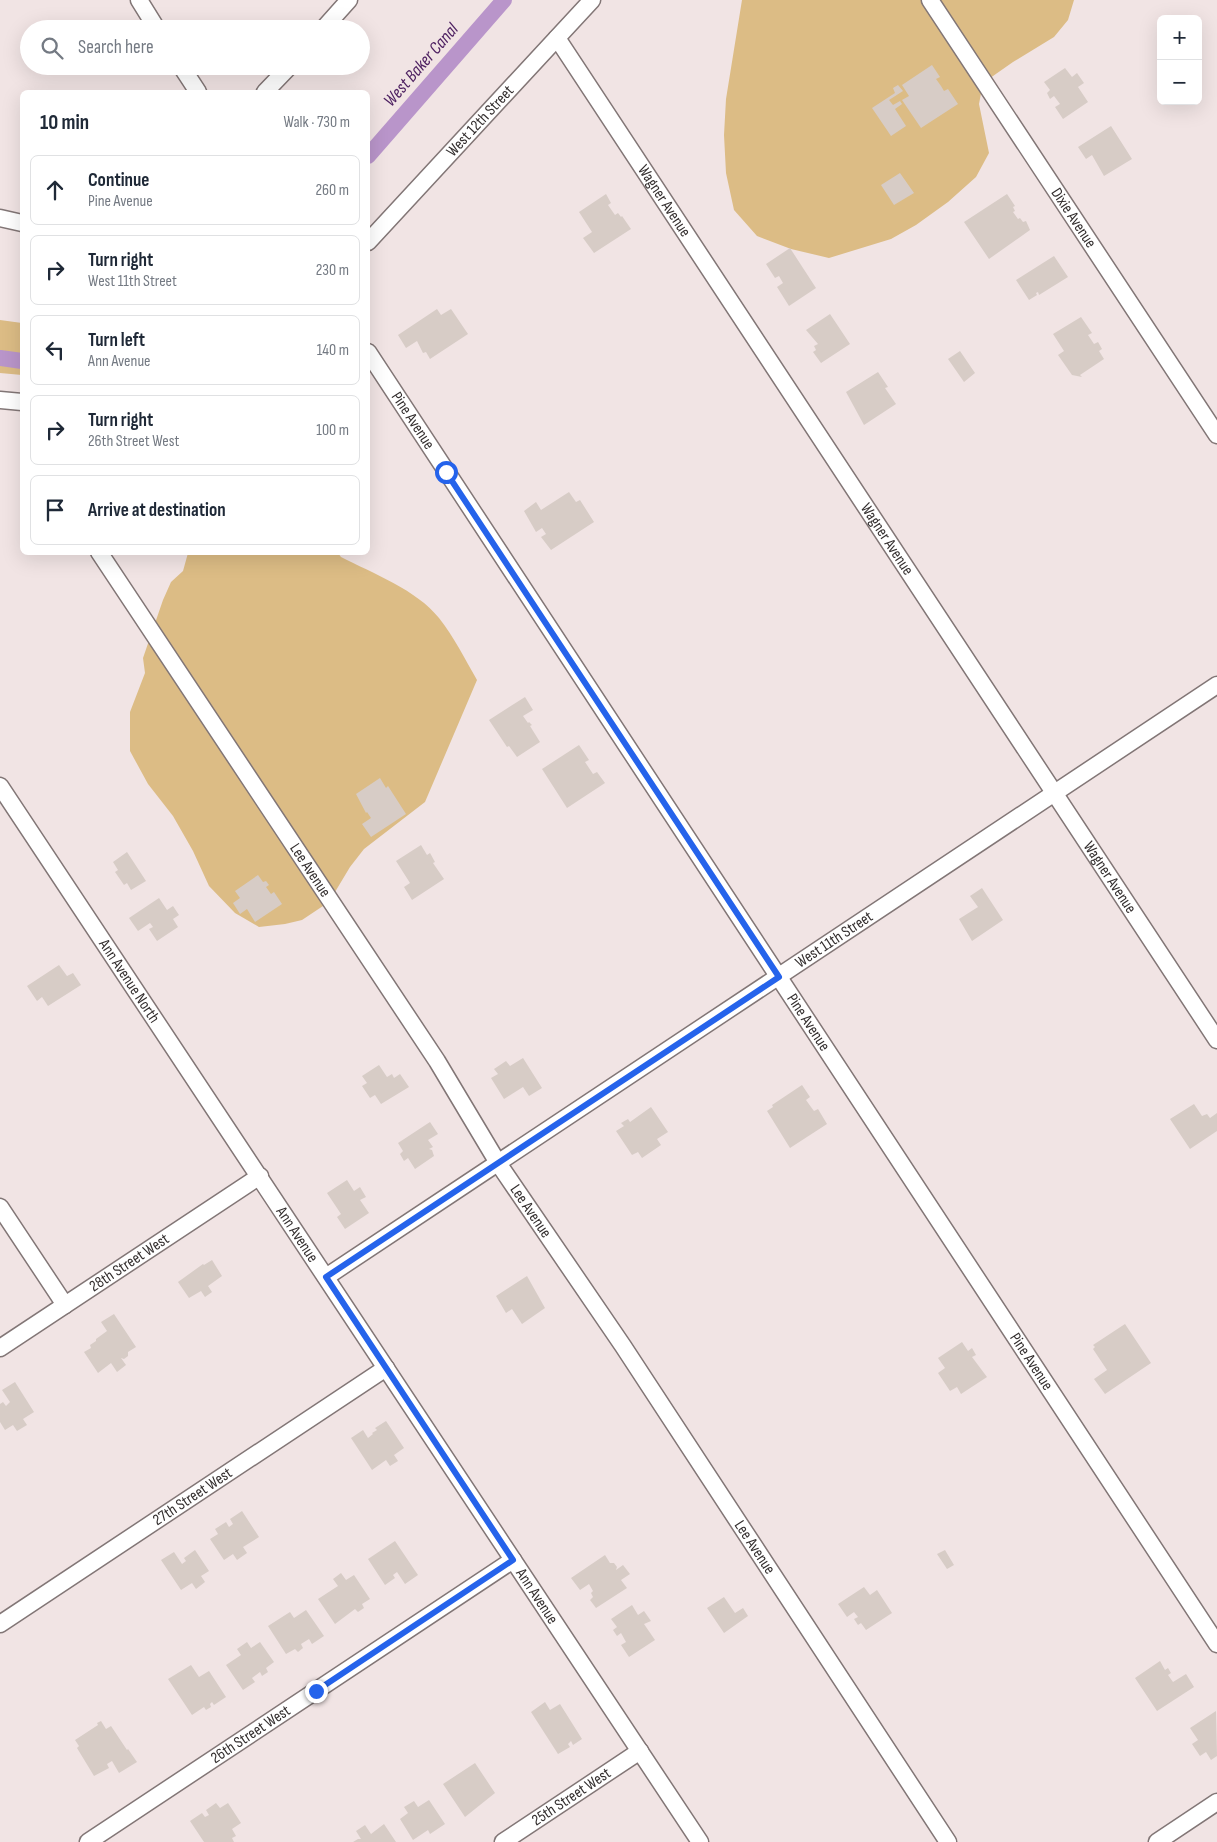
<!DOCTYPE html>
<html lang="en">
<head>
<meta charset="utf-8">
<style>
  :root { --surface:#fff; --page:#f2f2f3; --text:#1f2937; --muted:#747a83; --line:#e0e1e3 }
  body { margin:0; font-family:"Sofia Sans Condensed",sans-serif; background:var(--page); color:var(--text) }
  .controls { position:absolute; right:15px; top:15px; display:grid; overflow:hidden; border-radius:8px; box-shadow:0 5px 20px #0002 }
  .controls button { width:45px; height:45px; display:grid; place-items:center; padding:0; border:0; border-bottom:1px solid var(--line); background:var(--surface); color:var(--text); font:25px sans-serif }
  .stop { position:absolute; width:15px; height:15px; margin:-11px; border:4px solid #2563eb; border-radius:50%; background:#fff }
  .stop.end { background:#2563eb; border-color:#fff; box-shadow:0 1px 5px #0008 }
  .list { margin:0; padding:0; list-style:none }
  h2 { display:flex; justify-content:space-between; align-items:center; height:65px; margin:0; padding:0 20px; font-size:21px }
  h2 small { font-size:16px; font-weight:400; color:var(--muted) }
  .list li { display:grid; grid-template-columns:32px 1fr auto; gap:15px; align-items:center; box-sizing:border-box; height:70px; margin:0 10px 10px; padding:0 10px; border:1px solid var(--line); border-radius:8px }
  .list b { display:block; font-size:19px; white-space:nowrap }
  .list p { margin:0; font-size:16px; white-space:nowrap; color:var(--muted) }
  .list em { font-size:16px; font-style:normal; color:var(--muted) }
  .icon { flex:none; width:28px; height:28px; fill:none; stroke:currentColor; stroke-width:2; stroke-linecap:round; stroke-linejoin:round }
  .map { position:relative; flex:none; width:1217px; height:1842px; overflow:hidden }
  .search { position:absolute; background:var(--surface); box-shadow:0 5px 20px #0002; left:20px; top:20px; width:350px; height:55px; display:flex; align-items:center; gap:12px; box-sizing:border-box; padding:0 18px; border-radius:28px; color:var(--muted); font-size:19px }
  .panel { position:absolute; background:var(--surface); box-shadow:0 5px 20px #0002; left:20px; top:90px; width:350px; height:465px; border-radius:8px }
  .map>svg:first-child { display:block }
</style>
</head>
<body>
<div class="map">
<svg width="1217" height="1842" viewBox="0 0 1217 1842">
  <rect width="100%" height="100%" fill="#f1e4e4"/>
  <path fill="#dcbc85" d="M742,0h332l-6,20 -14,17 -41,25 -30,21 -4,21 10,49 -13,24 -28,25 -32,23 -25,14 -62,19 -38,-9 -34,-13 -23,-26 -8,-37 -2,-38 2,-36z
    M0,320l22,3v52l-22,-2z
    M188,553h150l3,4c31,16 76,33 98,61 15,19 26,41 38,62l-52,122 -61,47 -14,18 -21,35 -27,18 -17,4 -26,3 -24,-14 -26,-27 -16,-35 -20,-35 -25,-32 -18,-33v-39l15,-39 -2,-15 20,-58 8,-18 12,-11z"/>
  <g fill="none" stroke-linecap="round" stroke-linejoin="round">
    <path stroke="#b995ca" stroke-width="16" d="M368,156l136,-156
      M0,358l22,3"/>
  </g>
  <path fill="#d7ccc6" d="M932,65l8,12 -4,2 5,7 3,5 4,-2 10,15 -37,24 -19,-28 7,-4 -7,-11z
    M1065,68l7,9 5,-4 7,10 -6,4 10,15 -25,17 -8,-12 5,-3 -6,-8 -4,3 -3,-6 3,-3 -6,-8z
    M898,85l5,6 -14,9 4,5 7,-4 2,3 -7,5 11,17 -15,10 -19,-28 23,-15 -2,-5z
    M1111,126l21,33 -28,17 -12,-21 -6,4 -8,-12z
    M900,173l14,20 -20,12 -13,-20z
    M606,194l5,9 -3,2 7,10 3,-2 3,4 1,-1 9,13 -37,24 -11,-15 9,-6 -13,-20z
    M1007,194l8,12 -2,1 2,4 -2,1 5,7 2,-1 3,4 3,-1 4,9 -41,29 -25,-37z
    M790,248l26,40 -27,18 -12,-19 6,-4 -4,-7 -4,2 -9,-14z
    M1054,256l14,21 -29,18 -1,-3 -2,1 1,2 -8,5 -13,-20z
    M437,309l4,6 10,-6 17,25 -38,25 -4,-7 -3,1 -6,-12 -11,7 -8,-13z
    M830,314l20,30 -29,19 -8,-11 3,-2 -2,-4 4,-2 -12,-14z
    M1081,317l11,16 -4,2 6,9 4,-2 4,7 -3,2 5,8 -24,16 2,2 -10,-2 -14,-20 6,-4 -11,-17z
    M960,351l15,22 -11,9 -16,-23z
    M878,372l10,15 -3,1 11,16 -32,21 -18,-33z
    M569,492l7,10 4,-2 14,22 -43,28 -10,-13 5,-3 -4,-6 -6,4 -12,-21 12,-9 5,8z
    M525,697l8,13 -10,6 5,7 1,-1 3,3 -2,1 10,16 -23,15 -8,-11 -2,1 -18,-27z
    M579,745l10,15 -4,2 8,12 4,-2 8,11 -38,25 -25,-39z
    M380,778l6,10 2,-2 18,28 -35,23 -9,-13 9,-6 -4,-6 -1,1 -10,-19z
    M421,845l6,10 3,-2 5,9 -2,1 11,16 -32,21 -8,-13 6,-4 -14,-22z
    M127,852l19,29 -15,9 -4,-7 -3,2 -9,-13 3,-2 -5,-8z
    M258,875l5,7 3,-1 3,4 -3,2 5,7 3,-2 8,12 -27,18 -8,-13 -7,5 -7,-11 7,-5 -5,-7z
    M982,888l21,32 -31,21 -13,-22 19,-12 -8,-11z
    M159,898l8,12 6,-4 6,9 -6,4 5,8 -21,14 -8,-12 4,-2 -3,-4 -12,8 -9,-13z
    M59,965l8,11 6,-3 8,12 -33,21 -6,-9 -5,4 -10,-15z
    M523,1058l19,30 -13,8 -6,-9 -19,12 -13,-21 7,-4 -4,-5 12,-8 4,5z
    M379,1065l8,12 5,-3 2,4 6,-4 9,13 -28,17 -6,-9 -5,3 -8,-12 5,-3 -5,-7z
    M802,1085l8,12 -4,3 5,7 3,4 4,-2 9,15 -37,24 -23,-37 6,-4 -1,-2z
    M1194,1104l8,12 5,-2 3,4 7,-5v18l-27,18 -20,-30z
    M651,1107l17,25 -11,7 4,6 -19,13 -4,-6 -6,3 -16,-24 8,-5 -3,-3 7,-4 2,3z
    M430,1122l8,12 -10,6 5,7 -4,2 3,1 2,6 -19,13 -7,-11 -4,3 -4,-7 3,-3 -5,-8z
    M347,1180l7,11 6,-4 6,10 -6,3 9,13 -24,16 -8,-12 4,-3 -14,-21z
    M212,1260l10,16 -14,10 4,6 -7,5 -4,-6 -12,7 -11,-16 25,-18 1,1z
    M527,1276l18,32 -23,16 -10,-15 -6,4 -10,-17z
    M114,1314l22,33 -8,5v4l-4,3 -3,-1 5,7 -9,7 -6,-9 -13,10 -14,-21 7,-4 -1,-3 6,-4v-2l11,-8 -6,-9z
    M1125,1324l26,39 -46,31 -11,-15 13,-9 -14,-21 2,-2 -2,-2z
    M962,1342l6,9 4,-3 4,7 -4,2 15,20 -26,17 -4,-7 -7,4 -12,-18 7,-5 -7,-10z
    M15,1382l19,30 -11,7 4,6 -10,6 -4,-6 -8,5 -5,-8v-18l3,-2 3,4 4,-4 -8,-12z
    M386,1421l18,27 -10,7 4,6 -8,5 -4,-6 -14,10 -21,-32 12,-8 5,8 5,-4 -1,-1 5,-3 -2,-2z
    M242,1511l17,26 -16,10 4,6 -10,7 -4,-6 -9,6 -14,-21 8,-5 -3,-5 11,-7 3,5 4,-3 -3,-5z
    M395,1541l23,34 -13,9 -8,-12 -4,3 2,3 -10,7 -17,-26z
    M195,1550l14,21 -8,5 4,6 -9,7 -4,-6 -11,7 -20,-30 13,-8 8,12 4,-3 -2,-3z
    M945,1550l9,15 -7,4 -10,-15z
    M605,1555l5,8h4l3,4 -1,3 7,-5 7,9 -9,6 6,8 -31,20 -6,-8 3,-3 -2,-4 2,-2 -4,-7 -9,6 -9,-12z
    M341,1573l5,7 8,-5 16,24 -8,5 2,4 -6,4 -3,-3 -20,15 -17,-25 20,-13 -5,-7z
    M864,1587l6,8 7,-5 15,23 -26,17 -5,-7 -3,2 -4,-6 4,-2 -4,-5 -7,5 -9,-13z
    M724,1597l11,16 8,-5 5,8 -24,17 -17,-25z
    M632,1605l6,10 6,-4 7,10 -7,3 11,16 -26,17 -8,-12 5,-3 -5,-9 -4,3 -4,-6 4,-3 -6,-8z
    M306,1610l18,26 -12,8 -3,-5 -8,5 2,4 -5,4 -3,-3 -9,5 -18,-28 22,-14 4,6z
    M247,1642l4,6 9,-6 14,20 -8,6 2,4 -6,4 -2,-4 -8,6 3,4 -12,8 -17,-25 15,-10 -4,-6z
    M1160,1661l5,9 3,-2 3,5 -3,2 5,7 13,-8 8,13 -37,24 -22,-33z
    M191,1665l8,12 10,-6 17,26 -12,8 -2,-3 -2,2 1,3 -5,3 -2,-3 -12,8 -24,-36z
    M545,1702l5,8 10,-6 22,35 -9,6 -2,-4 -3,3 2,3 -12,7 -27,-42z
    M1216,1711l1,45 -6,4 -5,-8 -6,4 -8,-12 6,-4 -8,-12z
    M101,1721l5,8 5,-3 16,24 1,-1 9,13 -18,11 -7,-12 -5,3 2,4 -15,8 -17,-28 2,-2 -4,-6 23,-15 -1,-2z
    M475,1763l20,30 -30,24 -22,-33z
    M429,1800l16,24 -15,10 -2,-4 -15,10 -13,-21 8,-6 -4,-6 10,-6 4,6z
    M216,1803l4,5 8,-5 13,20 -9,6 4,7 -4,2 2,4h-30l-14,-21 12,-8 3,4 4,-2 -3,-5z
    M384,1824l12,18h-43l5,-3h3l-5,-8 9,-6 6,9z"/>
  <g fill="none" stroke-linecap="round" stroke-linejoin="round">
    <defs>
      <g id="minor">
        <path d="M139,0l18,29"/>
        <path id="s1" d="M930,0l287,435"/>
        <path d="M323,29l26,-29"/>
        <path id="s2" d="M557,38l660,1002"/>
        <path d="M181,66l17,26"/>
        <path d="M265,92l25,-26"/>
        <path d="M0,218l22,5"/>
        <path id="s3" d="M368,242l224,-242"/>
        <path id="s4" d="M368,352l849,1292"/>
        <path d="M0,400l22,2"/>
        <path id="s5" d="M99,552l338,509 61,102 125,183 325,496"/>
        <path id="s6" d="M0,786l700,1056"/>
        <path d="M0,1207l65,98"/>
        <path id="s7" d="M326,1277l891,-592"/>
        <path id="s8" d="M0,1348l260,-172"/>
        <path id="s9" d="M0,1624l386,-256"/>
        <path id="s10" d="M88,1842l425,-282"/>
        <path id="s11" d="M503,1842l137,-91"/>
        <path d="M1157,1842l60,-40"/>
      </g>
    </defs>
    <use href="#minor" stroke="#827676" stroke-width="19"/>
    <use href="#minor" stroke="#fff" stroke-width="16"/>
  </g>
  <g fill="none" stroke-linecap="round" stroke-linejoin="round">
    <path stroke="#2563eb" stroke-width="6" d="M316,1691l197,-131 -187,-283 453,-300 -333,-505"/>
  </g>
  <g text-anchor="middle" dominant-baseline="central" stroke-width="4" stroke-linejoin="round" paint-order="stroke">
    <g font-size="16" fill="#332e2e" stroke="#f1e4e4">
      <text stroke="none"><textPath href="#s3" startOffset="165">West 12th Street</textPath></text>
      <text stroke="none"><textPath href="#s2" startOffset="195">Wagner Avenue</textPath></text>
      <text stroke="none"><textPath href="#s1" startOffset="261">Dixie Avenue</textPath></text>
      <text stroke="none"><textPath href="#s4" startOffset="82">Pine Avenue</textPath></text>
      <text stroke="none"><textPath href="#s2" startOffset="600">Wagner Avenue</textPath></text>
      <text stroke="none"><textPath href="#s5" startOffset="382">Lee Avenue</textPath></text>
      <text stroke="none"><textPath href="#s2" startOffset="1005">Wagner Avenue</textPath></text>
      <text stroke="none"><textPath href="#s7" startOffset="610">West 11th Street</textPath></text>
      <text stroke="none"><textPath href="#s6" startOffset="234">Ann Avenue North</textPath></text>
      <text stroke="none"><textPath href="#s4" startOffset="802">Pine Avenue</textPath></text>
      <text stroke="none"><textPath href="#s5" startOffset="788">Lee Avenue</textPath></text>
      <text stroke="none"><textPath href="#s6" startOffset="538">Ann Avenue</textPath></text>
      <text stroke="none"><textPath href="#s8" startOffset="155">28th Street West</textPath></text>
      <text stroke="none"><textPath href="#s4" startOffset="1208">Pine Avenue</textPath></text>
      <text stroke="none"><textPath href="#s9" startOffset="231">27th Street West</textPath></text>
      <text stroke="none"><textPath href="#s5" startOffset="1192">Lee Avenue</textPath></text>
      <text stroke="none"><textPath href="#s6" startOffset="972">Ann Avenue</textPath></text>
      <text stroke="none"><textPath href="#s10" startOffset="195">26th Street West</textPath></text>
      <text stroke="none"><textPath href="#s11" startOffset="82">25th Street West</textPath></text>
    </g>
    <g font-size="18" font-style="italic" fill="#4f2262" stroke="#f1e4e4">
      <text transform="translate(421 65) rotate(-49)">West Baker Canal</text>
    </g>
  </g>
</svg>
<div class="controls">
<button>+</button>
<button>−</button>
</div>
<div class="stop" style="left:446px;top:472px"></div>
<div class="stop end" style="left:316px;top:1691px"></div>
<div class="search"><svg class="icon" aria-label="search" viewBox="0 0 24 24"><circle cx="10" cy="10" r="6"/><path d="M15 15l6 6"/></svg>Search here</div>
<section class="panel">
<h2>10 min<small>Walk · 730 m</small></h2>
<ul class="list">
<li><svg class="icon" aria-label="ahead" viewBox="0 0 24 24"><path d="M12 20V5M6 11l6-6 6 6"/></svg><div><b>Continue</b><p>Pine Avenue</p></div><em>260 m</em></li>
<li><svg class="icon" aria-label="right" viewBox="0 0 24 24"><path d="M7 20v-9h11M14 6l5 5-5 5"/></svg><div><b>Turn right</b><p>West 11th Street</p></div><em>230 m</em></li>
<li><svg class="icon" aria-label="left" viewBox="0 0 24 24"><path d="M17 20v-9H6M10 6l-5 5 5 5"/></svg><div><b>Turn left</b><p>Ann Avenue</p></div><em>140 m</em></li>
<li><svg class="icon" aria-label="right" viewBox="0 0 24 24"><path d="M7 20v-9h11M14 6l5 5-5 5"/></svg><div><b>Turn right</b><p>26th Street West</p></div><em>100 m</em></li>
<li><svg class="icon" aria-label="arrive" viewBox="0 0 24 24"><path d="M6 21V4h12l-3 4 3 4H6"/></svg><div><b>Arrive at destination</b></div></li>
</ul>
</section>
</div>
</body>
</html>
